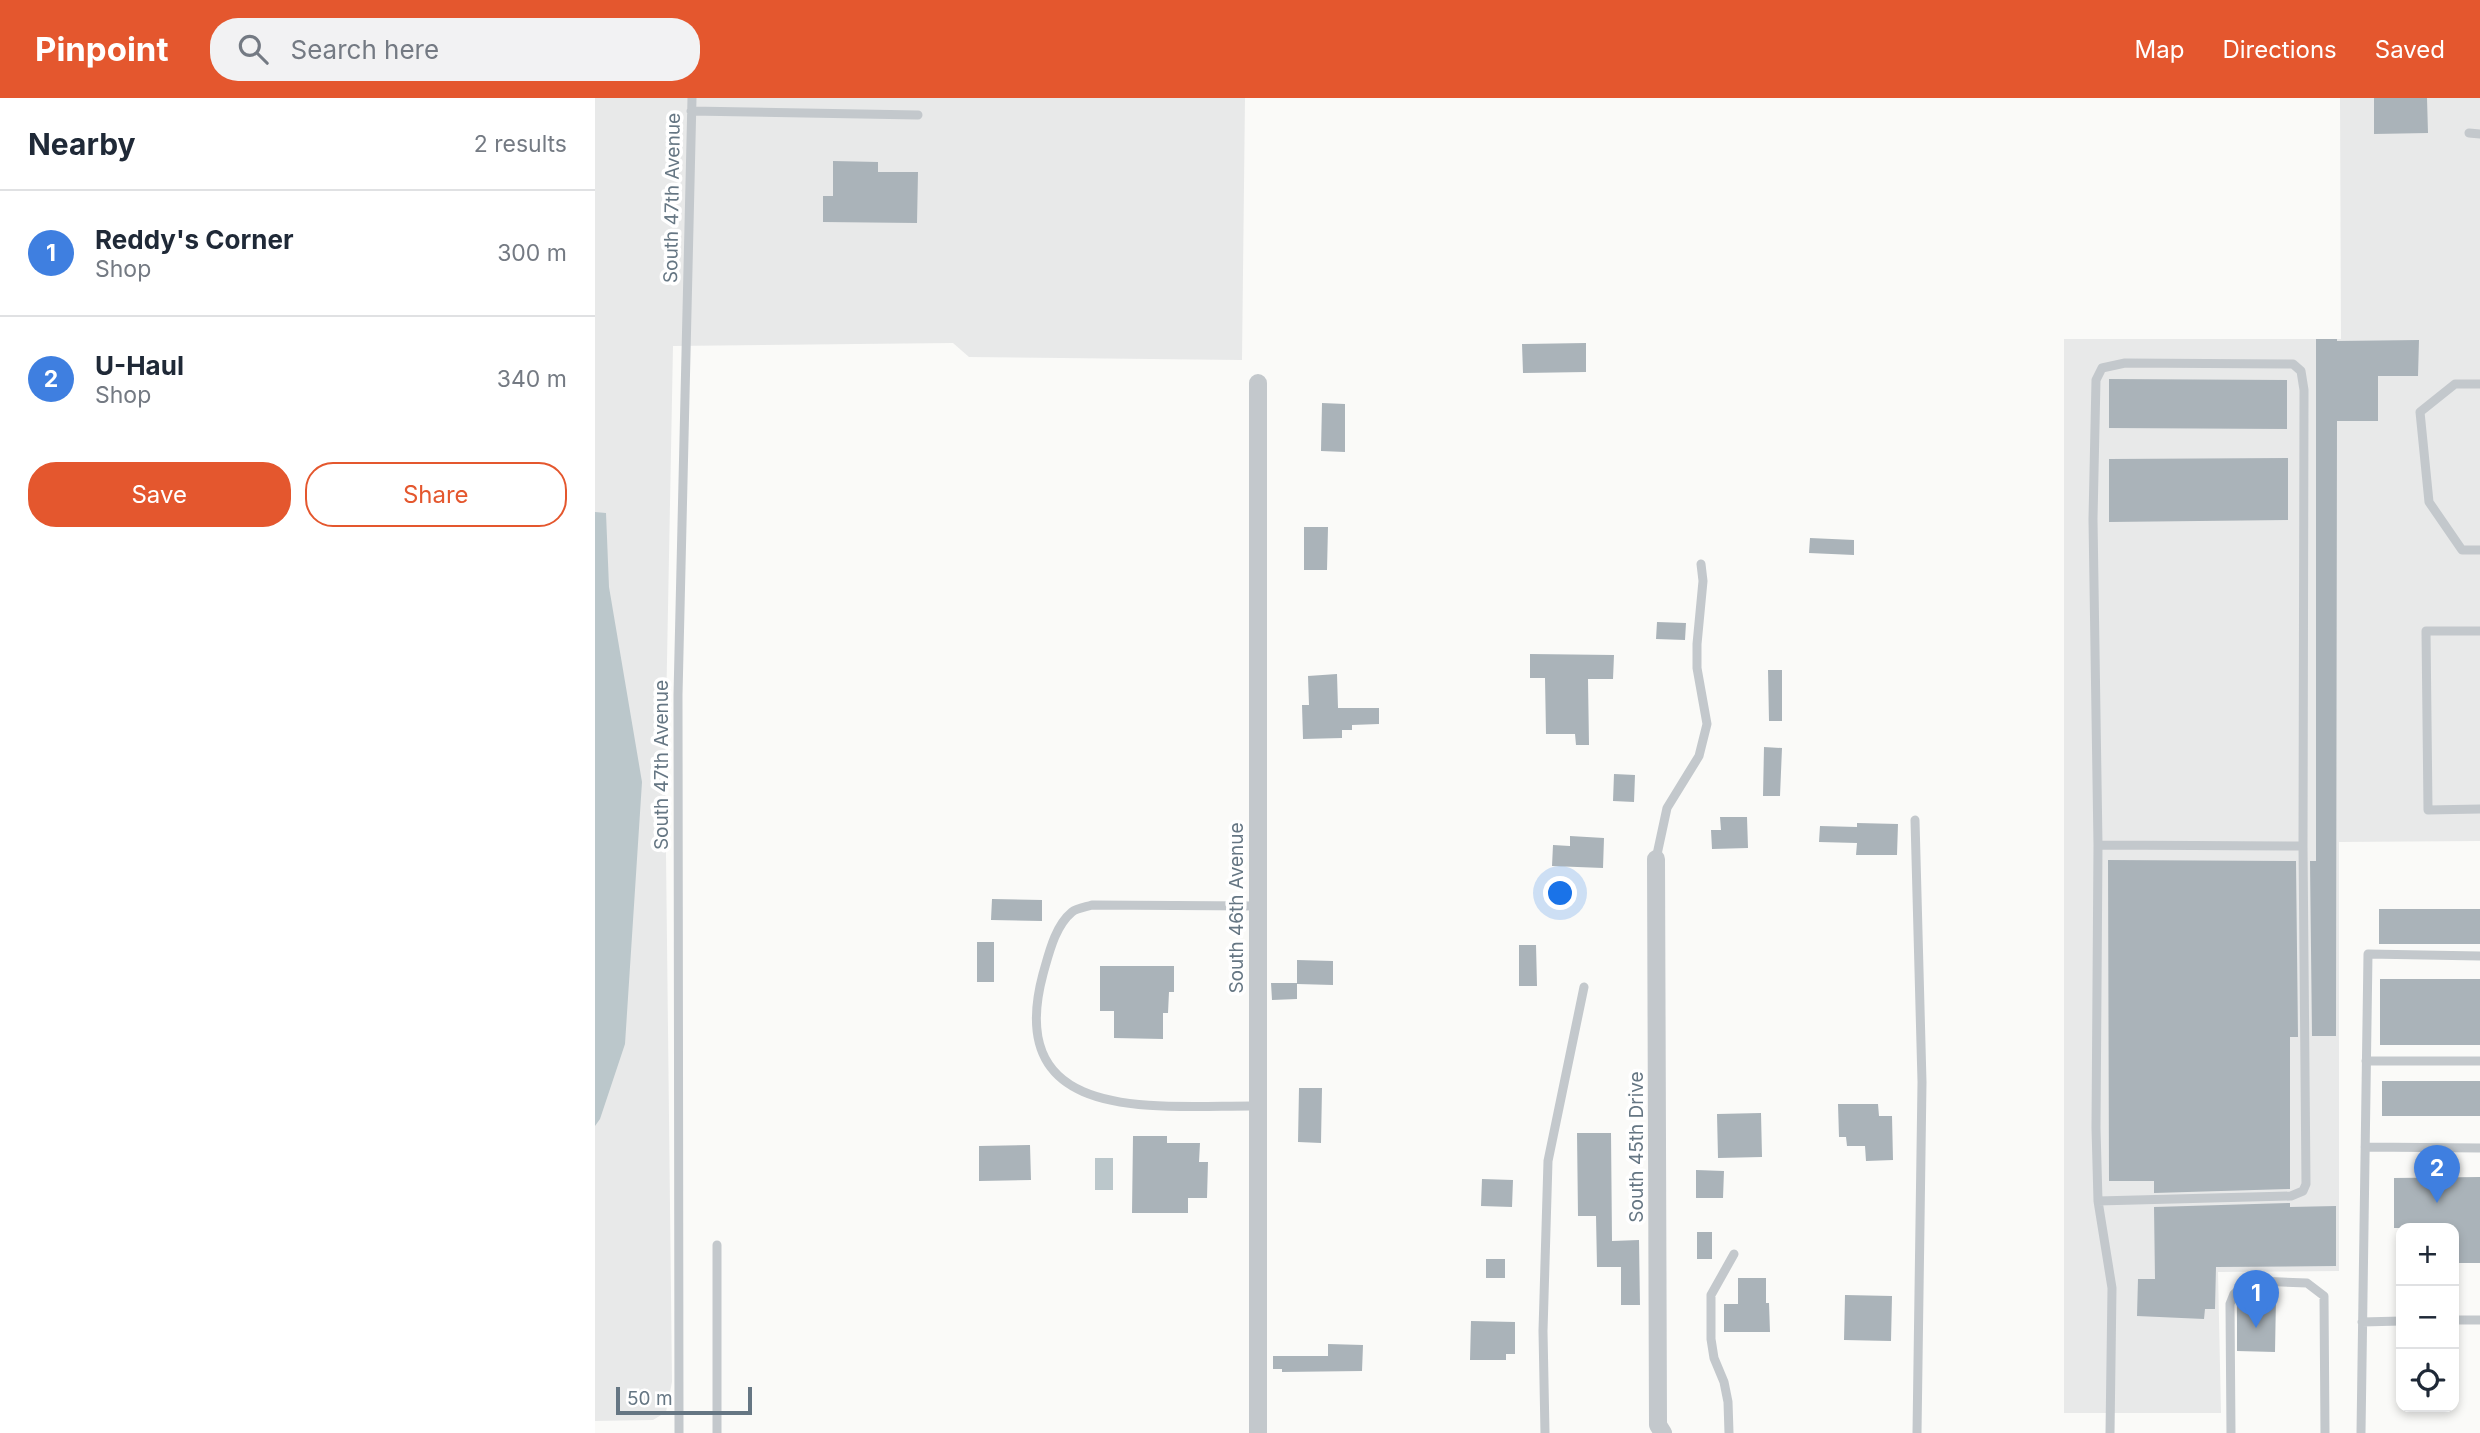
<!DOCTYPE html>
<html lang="en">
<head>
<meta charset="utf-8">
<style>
  :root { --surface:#fff; --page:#f2f2f3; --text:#1f2937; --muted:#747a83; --line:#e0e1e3; --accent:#e4572e }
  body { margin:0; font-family:Inter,sans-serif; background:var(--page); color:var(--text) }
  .controls { position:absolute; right:21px; bottom:21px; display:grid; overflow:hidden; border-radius:14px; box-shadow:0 4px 10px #0003 }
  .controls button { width:63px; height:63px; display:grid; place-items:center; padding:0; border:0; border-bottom:2px solid var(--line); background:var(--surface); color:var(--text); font:35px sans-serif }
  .scale { position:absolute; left:21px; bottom:18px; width:136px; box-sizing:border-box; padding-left:7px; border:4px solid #657683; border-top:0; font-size:19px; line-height:24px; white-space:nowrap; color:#657683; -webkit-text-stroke:5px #fff; paint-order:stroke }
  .you { position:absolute; left:966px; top:796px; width:24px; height:24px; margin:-18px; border:5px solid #fff; border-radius:50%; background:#1a73e8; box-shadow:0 0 0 10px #1a73e833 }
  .badge { display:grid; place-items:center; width:46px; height:46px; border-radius:50%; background:var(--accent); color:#fff; font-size:23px; font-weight:700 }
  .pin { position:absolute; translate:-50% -58px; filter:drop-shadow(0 2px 4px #0008) }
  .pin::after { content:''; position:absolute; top:37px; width:24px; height:21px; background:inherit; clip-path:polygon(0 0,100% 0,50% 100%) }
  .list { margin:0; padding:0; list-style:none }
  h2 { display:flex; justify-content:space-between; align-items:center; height:91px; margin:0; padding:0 28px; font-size:30px }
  h2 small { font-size:23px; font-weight:400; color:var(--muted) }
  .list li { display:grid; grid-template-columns:46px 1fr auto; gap:21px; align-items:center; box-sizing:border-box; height:126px; padding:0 28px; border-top:2px solid var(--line) }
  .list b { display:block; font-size:26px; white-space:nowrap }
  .list p { margin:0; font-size:23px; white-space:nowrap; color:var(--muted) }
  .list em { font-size:23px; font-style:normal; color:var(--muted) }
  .actions { display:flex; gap:14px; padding:21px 28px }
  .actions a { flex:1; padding:16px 0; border:2px solid var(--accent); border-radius:28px; text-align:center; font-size:24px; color:var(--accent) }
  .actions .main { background:var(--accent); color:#fff }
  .icon { flex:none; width:38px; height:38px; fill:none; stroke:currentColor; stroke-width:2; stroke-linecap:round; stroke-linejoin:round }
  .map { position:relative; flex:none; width:1885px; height:1335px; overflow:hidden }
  header { display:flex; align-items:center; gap:42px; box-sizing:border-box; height:98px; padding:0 35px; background:var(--accent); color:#fff }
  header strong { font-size:33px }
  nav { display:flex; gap:38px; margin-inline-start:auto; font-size:24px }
  .search { width:490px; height:63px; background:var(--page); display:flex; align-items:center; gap:18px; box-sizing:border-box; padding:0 24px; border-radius:28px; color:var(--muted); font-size:26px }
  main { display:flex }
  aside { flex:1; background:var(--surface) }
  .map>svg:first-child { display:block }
</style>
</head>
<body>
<header>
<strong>Pinpoint</strong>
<div class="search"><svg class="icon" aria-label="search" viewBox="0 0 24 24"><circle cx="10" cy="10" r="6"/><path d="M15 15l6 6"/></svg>Search here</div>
<nav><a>Map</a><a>Directions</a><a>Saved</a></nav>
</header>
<main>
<aside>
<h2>Nearby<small>2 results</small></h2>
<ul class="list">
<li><span class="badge" style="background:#3f7fe0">1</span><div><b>Reddy's Corner</b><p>Shop</p></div><em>300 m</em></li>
<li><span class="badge" style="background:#3f7fe0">2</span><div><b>U-Haul</b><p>Shop</p></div><em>340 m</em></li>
</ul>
<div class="actions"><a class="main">Save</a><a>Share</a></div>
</aside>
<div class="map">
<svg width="1885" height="1335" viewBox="0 0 1885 1335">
  <rect width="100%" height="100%" fill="#fafaf8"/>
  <path fill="#e8e9e9" d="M0,0h650l-3,262 -273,-3 -16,-14 -280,3 -8,420 7,616 -6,30 -13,8 -58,1z
    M1745,0h140v743l-141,1v429l-121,1 3,141h-157v-1074h277z"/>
  <path fill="#bbc7cb" d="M0,414l11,1 3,74 33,195 -17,262 -25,75 -5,7z
    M500,1060h18v32h-18z"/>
  <path fill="#aab3b9" d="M1779,0h53l1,35 -54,1z
    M238,63l45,1v10h40l-1,51 -94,-1v-26h10z
    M1721,241h21v2l82,-1 -1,36h-40v45h-41l-1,615h-24l-2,-175h6z
    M991,245v29l-63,1 -1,-29z
    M1514,281l178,1v49l-178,-1z
    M727,305l23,1v48l-24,-1z
    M1693,360v62l-179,2v-63z
    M709,429h24l-1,43h-23z
    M1215,440l44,2v15l-45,-2z
    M1062,524l29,1 -1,17 -29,-1z
    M935,556l84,1 -1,24h-25l1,66h-13l-1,-11h-29l-1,-56h-15z
    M1173,572h14v51h-13z
    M742,576l1,34h41v16l-27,1v5h-10v8l-39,1 -1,-34h7l-1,-29z
    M1169,649l18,1 -2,48h-17z
    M1019,676l21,1 -1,27 -21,-1z
    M1125,719h27l1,31 -36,1 -1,-19h10z
    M1262,725l41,1 -1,31h-41l1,-12 -38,-1 1,-16 37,1z
    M975,738l34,2 -1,30 -51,-2 1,-21 17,1z
    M1513,762l188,1 2,176h-8v152l-136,4v-12h-45z
    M397,801l50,1v21l-51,-1z
    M1784,811h101v35h-101z
    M382,844h17v40h-17z
    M924,847h17l1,41h-18z
    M702,862l36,1v24l-36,-1v15l-25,1 -1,-17h26z
    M505,868h74v26h-5l-1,21h-5v26l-49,-1v-27h-14z
    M1785,881h100v66h-100z
    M1787,983h98v35h-98z
    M704,990h23l-1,55 -23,-1z
    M1243,1006h40l1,12h13l1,44 -27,1 -1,-15h-18l-1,-9h-7z
    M1166,1015l1,44 -44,1 -1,-44z
    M982,1035h34l1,108 27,-1 1,65h-19v-38h-24l-1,-51h-18z
    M538,1038h34v7h33l-1,19h9l-1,36h-19v15h-56z
    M435,1047l1,35 -52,1v-35z
    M1101,1072l28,1 -1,27h-27z
    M1885,1079v86h-26v-35h-60v-50z
    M887,1081l31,1 -1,27 -31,-1z
    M1695,1105v4l46,-1v60l-120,1 -1,42h-10l-1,10 -67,-3 1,-37h17l-1,-72z
    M1102,1134h15v27h-15z
    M891,1161h19v19h-19z
    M1143,1180h28v25h3l1,29h-46v-28h14z
    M1250,1197l47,1 -1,45 -47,-1z
    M1657,1199h24l-1,55 -38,-1v-46h15z
    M876,1223l44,1v32h-9v6h-36z
    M733,1246l35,1 -1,26 -80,1v-3h-9v-13h55z"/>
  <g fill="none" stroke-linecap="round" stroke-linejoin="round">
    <path stroke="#c3c8cc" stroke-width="9" d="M96,13l227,4
      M1874,35l11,1
      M1885,286h-25l-35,28 9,90 33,48h18
      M1885,533h-54l2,179 52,-1
      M1320,722l7,262 -5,351
      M1503,747l205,1
      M1061,761l11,-51 32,-52 8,-32 -10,-56v-24l6,-63 -2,-17
      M1771,963h114
      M662,1008c-97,-1 -255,21 -214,-132 6,-21 12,-48 29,-62 5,-4 14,-5 20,-7l165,1
      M1770,1049l115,1
      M1503,1103l193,-5 12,-5 3,-7 -3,-338 1,-456 -3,-19 -8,-7 -168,-1 -23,5 -6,12 -3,139 5,326 -2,283 2,73 14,87 -2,145
      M1859,1222h26
      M1767,1224l39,-1
      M84,1335l-1,-738 14,-597
      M122,1335v-188
      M950,1335l-2,-102 5,-170 36,-174
      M1134,1335l-1,-31 -4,-20 -10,-24 -3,-19v-44l23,-41
      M1636,1335l-1,-129 4,-10 9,-8 15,-5 49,2 17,13 1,137
      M1766,1335l7,-479 112,2"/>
    <path stroke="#c3c8cc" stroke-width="18" d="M663,285v1050
      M1061,761l2,566 5,8"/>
  </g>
  <g text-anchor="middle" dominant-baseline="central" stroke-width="7" stroke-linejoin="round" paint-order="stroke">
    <g font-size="19" fill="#657683" stroke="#fff">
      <text transform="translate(77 100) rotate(-89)">South 47th Avenue</text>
      <text transform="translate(66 667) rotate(-90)">South 47th Avenue</text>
      <text transform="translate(641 810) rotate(-90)">South 46th Avenue</text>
      <text transform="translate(1041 1049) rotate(-90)">South 45th Drive</text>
    </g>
  </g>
</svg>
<div class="controls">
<button>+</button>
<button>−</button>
<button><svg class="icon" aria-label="locate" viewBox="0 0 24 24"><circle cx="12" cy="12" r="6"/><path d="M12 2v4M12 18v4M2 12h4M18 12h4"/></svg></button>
</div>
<div class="scale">50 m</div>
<div class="you"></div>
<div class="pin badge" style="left:1661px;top:1230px;background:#3f7fe0">1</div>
<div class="pin badge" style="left:1842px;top:1105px;background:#3f7fe0">2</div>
</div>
</main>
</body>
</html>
